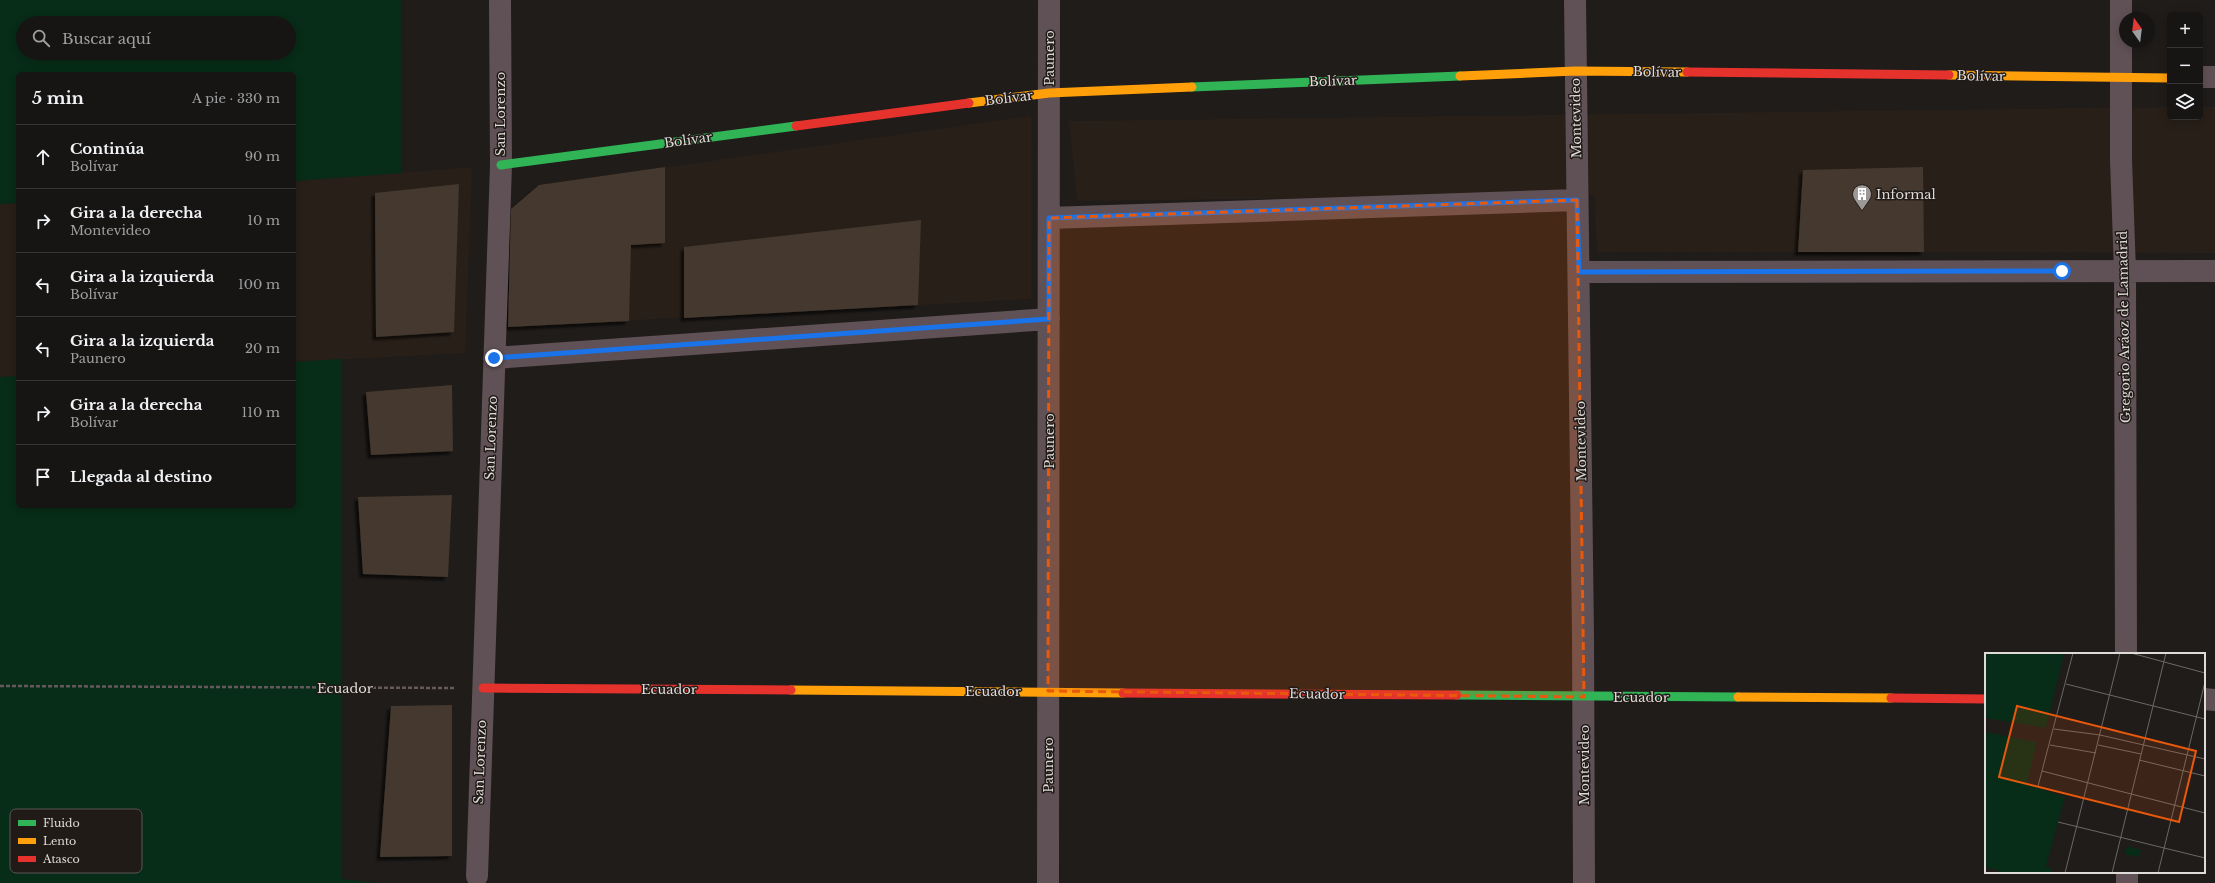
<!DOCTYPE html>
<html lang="es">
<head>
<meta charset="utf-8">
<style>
  :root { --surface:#171514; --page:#201e1d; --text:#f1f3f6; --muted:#9e9fa0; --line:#363434 }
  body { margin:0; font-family:"Libre Baskerville",serif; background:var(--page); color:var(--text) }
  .controls { position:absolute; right:12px; top:12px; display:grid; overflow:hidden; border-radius:6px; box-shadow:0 2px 10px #0003 }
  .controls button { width:36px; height:36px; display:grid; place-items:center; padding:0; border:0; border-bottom:1px solid var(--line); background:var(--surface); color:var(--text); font:20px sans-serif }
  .compass { position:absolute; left:2119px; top:12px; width:36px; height:36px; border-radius:50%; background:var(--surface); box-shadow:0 2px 10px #0003; rotate:346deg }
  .stop { position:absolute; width:12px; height:12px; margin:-9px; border:3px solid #1a73e8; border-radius:50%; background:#fff }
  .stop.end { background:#1a73e8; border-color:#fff; box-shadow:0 1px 4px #0008 }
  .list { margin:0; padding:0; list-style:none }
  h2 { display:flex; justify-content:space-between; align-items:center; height:52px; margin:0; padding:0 16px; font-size:17px }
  h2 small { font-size:13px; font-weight:400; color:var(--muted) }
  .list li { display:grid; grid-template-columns:26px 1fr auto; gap:12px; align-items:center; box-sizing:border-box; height:64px; padding:0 16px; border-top:1px solid var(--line) }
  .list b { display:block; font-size:15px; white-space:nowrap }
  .list p { margin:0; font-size:13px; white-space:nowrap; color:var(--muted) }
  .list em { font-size:13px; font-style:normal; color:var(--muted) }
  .icon { flex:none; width:22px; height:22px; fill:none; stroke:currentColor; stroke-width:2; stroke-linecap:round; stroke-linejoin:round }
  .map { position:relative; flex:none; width:2215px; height:883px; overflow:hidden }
  .search { position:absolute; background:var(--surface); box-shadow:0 2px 10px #0003; left:16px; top:16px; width:280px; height:44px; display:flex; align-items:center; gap:10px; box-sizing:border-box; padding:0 14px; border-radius:22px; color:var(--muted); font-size:15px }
  .panel { position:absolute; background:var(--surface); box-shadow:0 2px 10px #0003; left:16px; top:72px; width:280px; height:436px; border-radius:6px }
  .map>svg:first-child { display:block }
</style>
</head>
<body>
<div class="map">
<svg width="2215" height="883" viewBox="0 0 2215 883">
  <defs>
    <filter id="shadow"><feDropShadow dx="-3.5" dy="3.5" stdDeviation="1" flood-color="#0009"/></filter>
  </defs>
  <rect width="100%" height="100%" fill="#1f1c1a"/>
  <path fill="#281f18" d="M2170,107v10h30v-10h15v146l-618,-1 -3,-57 -517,6 -8,-80z
    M1031,116v183l-523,28 3,-118 28,-24z
    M472,167l-7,186 -171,9v-181z
    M18,203v173l-18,1v-173z"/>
  <path fill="#072c17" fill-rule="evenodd" d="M0,0h401l1,173 -108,8v-107h-276v129l-18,1zM23,23h266v30h-266z
    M341,359v520l35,4h-376v-506l18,-1v130h276v-144z"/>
  <path fill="#44382d" filter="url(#shadow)" d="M665,167v76l-34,2 -2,76 -121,6 3,-118 28,-24z
    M1923,167l1,85h-126l5,-82z
    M459,184l-5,148 -78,5 -1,-144z
    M921,220l-3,85 -234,13v-71z
    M452,385l1,66 -82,4 -5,-63z
    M452,495l-4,82 -85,-3 -5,-77z
    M452,705v151l-72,1 11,-151z"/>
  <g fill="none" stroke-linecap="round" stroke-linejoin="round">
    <path stroke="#65595c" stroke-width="2.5" stroke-dasharray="4 2" stroke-linecap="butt" d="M0,686l454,2"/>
    <path stroke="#605156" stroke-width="22" d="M1575,0l8,636 1,247
      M2121,0v160l4,111 1,383
      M2200,77h15
      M1049,218l528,-18
      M1579,272l636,-1
      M494,358l555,-39
      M2204,699l11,1
      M2127,872v11
      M477,876l24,-711 -1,-165
      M1048,883l1,-883"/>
    <path stroke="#30b455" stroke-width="9" d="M1192,87l268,-11
      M501,165l295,-39
      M1457,695l281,2"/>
    <path stroke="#ff9f0a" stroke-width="9" d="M1949,75l221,3
      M1460,76l115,-5 112,1
      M969,103l80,-10 143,-6
      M791,690l332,3
      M1738,697l153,1"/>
    <path stroke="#e5322d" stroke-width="9" d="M1687,72l262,3
      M796,126l173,-23
      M483,688l308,2
      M1123,693l334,2
      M1891,698l95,1"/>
  </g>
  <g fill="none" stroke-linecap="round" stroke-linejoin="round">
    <path stroke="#1a73e8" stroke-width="5" d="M494,358l555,-39v-101l528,-18 2,72 483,-1"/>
  </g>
  <path fill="#e8590c" fill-opacity="0.2" stroke="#e8590c" stroke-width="3" stroke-dasharray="8 5" stroke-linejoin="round" d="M1577,200l7,497 -536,-6 1,-473z"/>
  <defs>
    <symbol id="building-pin" viewBox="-11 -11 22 30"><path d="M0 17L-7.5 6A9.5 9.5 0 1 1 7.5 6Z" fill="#9c9896" stroke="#211b18"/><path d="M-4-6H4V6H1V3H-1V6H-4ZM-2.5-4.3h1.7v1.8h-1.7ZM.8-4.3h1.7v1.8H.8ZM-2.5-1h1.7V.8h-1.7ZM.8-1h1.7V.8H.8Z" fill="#fff"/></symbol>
  </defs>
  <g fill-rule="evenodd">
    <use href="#building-pin" x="1851" y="183" width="22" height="30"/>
  </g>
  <g text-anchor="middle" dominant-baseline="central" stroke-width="3" stroke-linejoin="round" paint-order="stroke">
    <g font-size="13" fill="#dfdbd9" stroke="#211b18">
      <text transform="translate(1049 58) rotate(-90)">Paunero</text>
      <text transform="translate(1657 72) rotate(1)">Bolívar</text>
      <text transform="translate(1981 76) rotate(1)">Bolívar</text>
      <text transform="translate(1333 81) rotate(-2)">Bolívar</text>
      <text transform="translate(1009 98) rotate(-7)">Bolívar</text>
      <text transform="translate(500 114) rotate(-90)">San Lorenzo</text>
      <text transform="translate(1576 118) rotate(-91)">Montevideo</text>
      <text transform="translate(688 140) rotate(-8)">Bolívar</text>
      <text transform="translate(2124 327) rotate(-91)">Gregorio Aráoz de Lamadrid</text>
      <text transform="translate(491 438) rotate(-88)">San Lorenzo</text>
      <text transform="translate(1049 441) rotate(-90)">Paunero</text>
      <text transform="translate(1581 441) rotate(-91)">Montevideo</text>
      <text x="345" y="688">Ecuador</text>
      <text x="669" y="689">Ecuador</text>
      <text x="993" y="691">Ecuador</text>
      <text transform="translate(1317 694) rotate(1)">Ecuador</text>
      <text x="1641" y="697">Ecuador</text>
      <text transform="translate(480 762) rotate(-88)">San Lorenzo</text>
      <text transform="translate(1048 765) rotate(-90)">Paunero</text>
      <text transform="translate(1584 765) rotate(-90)">Montevideo</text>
    </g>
    <g font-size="13" fill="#dfdbd9" stroke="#211b18" text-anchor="start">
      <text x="1876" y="194">Informal</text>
    </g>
  </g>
  <g transform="translate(1985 653)">
    <rect width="220" height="220" fill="#1f1c1a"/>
    <path d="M0,0h79l-18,75 -61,-10zM0,79l52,10 -10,42 38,13 -19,69 6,3 -1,4h-46l-20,-6zM142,193l14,4 -2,7 -14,-3z" fill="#072c17"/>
    <path fill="none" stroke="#6c6866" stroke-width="1" d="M146,0l74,20M81,31l139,35M69,76l46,6 105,24M65,92l46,8M113,92l43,9M154,107l66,16M57,118l163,42M53,133l35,-133M73,169l147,36M80,220l55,-220M127,220l54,-220M173,220l47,-191"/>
    <path fill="#e8590c" fill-opacity="0.15" stroke="#e8590c" stroke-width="2" d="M32,53l179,45 -17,71 -180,-45z"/>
    <rect width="220" height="220" fill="none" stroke="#dfdbd9" stroke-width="2"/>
  </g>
  <rect x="10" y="809" width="132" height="64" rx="6" fill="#211b18" stroke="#5a5552" stroke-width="1"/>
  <rect x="18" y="820" width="18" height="6" fill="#30b455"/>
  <rect x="18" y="838" width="18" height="6" fill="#ff9f0a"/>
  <rect x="18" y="856" width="18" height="6" fill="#e5322d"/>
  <g font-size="11" fill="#dfdbd9">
    <text x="43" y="827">Fluido</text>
    <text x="43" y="845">Lento</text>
    <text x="43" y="863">Atasco</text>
  </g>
</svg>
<div class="controls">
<button>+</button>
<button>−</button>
<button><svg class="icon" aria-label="layers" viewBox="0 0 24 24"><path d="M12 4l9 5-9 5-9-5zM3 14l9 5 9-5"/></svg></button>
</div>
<svg class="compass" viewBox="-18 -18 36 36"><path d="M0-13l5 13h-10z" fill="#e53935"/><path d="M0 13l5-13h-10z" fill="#9e9fa0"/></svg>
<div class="stop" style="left:2062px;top:271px"></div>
<div class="stop end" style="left:494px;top:358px"></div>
<div class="search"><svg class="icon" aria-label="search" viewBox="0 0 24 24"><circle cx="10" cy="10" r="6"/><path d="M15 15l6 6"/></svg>Buscar aquí</div>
<section class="panel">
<h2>5 min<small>A pie · 330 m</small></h2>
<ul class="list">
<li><svg class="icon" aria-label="ahead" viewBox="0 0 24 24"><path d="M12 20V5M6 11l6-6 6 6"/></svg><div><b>Continúa</b><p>Bolívar</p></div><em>90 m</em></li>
<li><svg class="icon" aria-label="right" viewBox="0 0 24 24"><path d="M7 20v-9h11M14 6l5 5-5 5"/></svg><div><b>Gira a la derecha</b><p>Montevideo</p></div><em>10 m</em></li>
<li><svg class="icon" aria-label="left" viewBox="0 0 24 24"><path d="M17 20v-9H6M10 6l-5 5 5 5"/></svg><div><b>Gira a la izquierda</b><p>Bolívar</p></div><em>100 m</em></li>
<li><svg class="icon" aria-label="left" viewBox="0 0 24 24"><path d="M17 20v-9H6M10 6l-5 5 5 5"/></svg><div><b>Gira a la izquierda</b><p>Paunero</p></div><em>20 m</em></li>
<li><svg class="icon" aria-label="right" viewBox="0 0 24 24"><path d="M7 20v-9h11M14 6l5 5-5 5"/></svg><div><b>Gira a la derecha</b><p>Bolívar</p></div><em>110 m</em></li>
<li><svg class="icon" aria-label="arrive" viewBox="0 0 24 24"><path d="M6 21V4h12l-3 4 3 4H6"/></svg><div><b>Llegada al destino</b></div></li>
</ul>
</section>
</div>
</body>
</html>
